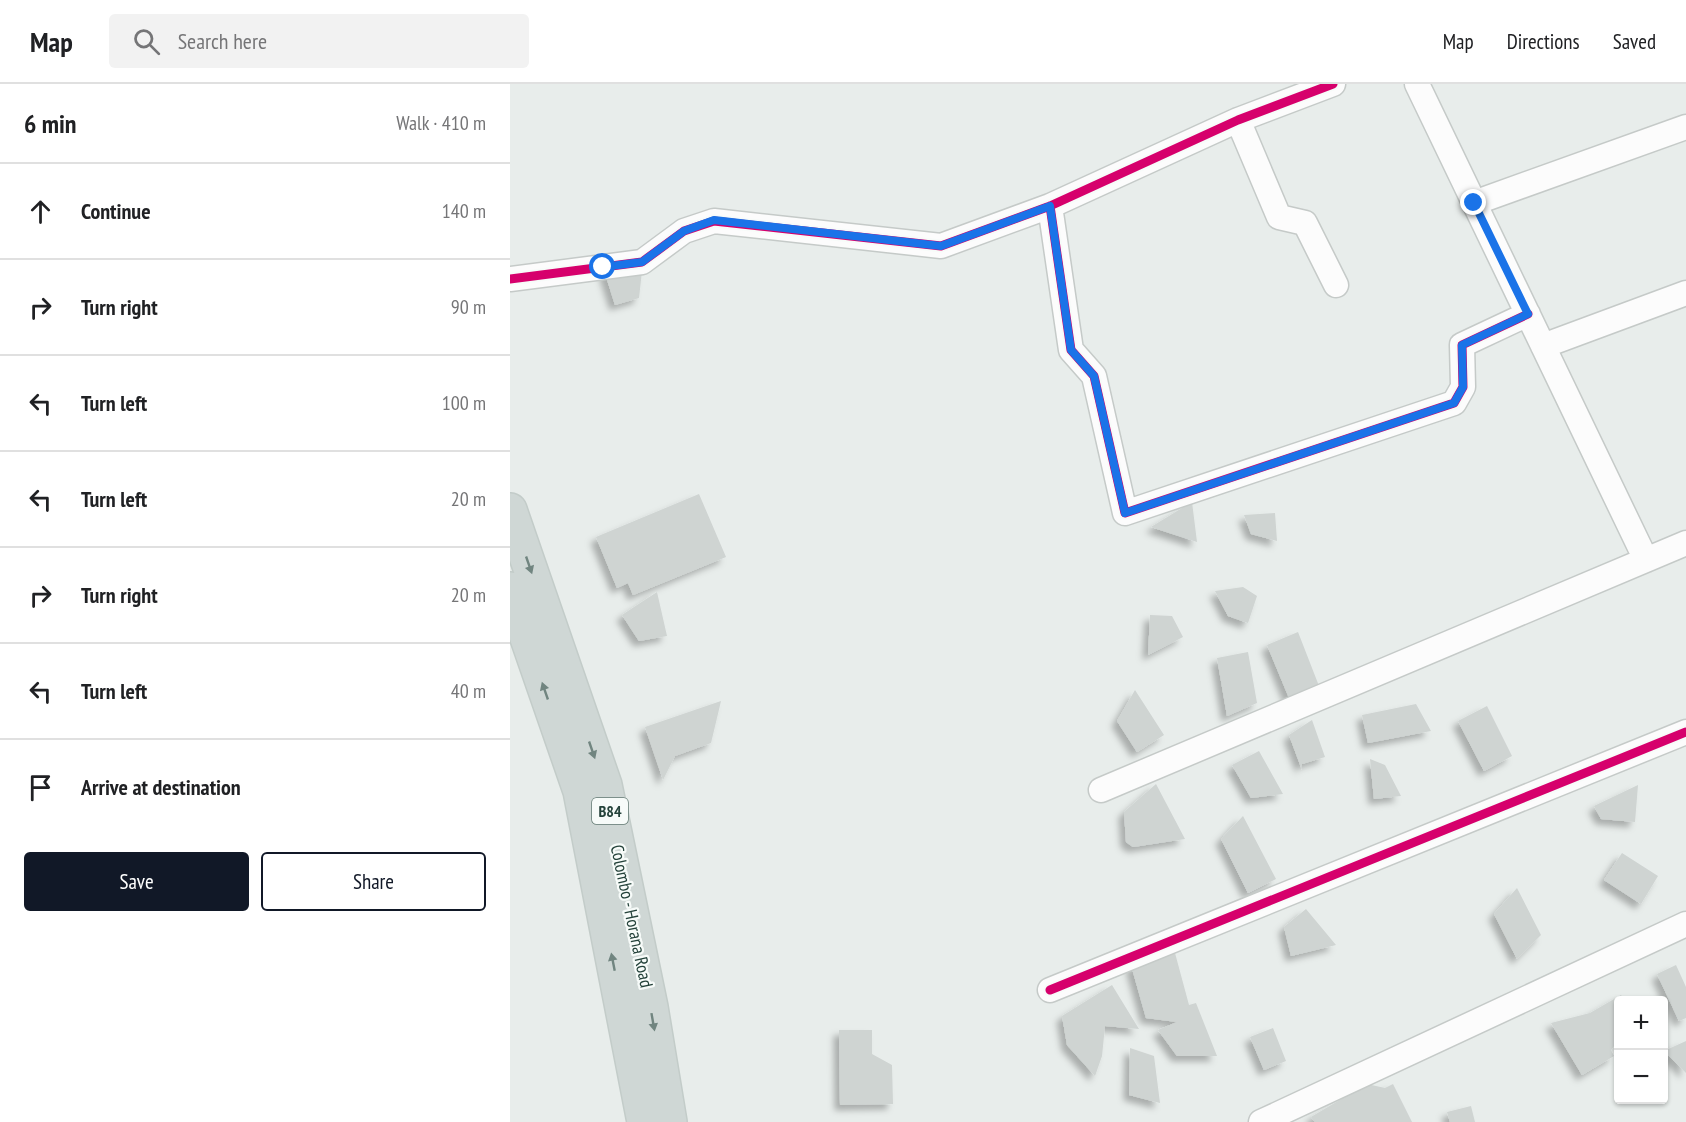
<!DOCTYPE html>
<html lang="en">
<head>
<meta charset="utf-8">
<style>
  :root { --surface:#fff; --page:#f2f2f2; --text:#202124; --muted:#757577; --line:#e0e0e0; --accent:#111827 }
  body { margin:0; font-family:"PT Sans Narrow",sans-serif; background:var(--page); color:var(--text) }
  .controls { position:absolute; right:18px; bottom:18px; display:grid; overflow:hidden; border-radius:6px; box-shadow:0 2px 4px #0004 }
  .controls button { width:54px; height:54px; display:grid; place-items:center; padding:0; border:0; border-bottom:2px solid var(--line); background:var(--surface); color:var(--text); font:30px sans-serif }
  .stop { position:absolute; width:18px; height:18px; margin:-14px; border:4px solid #1a73e8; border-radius:50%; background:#fff }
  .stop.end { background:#1a73e8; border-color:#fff; box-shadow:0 2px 6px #0008 }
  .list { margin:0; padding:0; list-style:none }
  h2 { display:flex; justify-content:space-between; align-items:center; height:78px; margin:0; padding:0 24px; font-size:26px }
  h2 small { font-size:20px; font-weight:400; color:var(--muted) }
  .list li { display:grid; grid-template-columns:39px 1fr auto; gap:18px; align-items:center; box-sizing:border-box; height:96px; padding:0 24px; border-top:2px solid var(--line) }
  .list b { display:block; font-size:22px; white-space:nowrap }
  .list em { font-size:20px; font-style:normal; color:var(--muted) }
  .actions { display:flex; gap:12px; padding:18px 24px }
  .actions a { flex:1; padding:14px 0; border:2px solid var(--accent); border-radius:6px; text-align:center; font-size:21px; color:var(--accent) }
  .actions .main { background:var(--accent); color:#fff }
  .icon { flex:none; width:33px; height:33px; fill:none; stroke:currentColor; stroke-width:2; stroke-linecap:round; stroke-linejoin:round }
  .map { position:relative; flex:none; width:1176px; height:1038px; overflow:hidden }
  header { display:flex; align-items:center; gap:36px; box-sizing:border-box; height:84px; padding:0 30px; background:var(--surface); border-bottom:2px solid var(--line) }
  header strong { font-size:28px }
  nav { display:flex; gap:33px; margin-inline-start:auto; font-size:21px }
  .search { width:420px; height:54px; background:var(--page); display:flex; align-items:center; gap:15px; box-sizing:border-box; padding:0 21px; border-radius:6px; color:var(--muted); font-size:22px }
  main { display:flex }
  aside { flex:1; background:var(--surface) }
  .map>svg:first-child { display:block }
</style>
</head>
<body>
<header>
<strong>Map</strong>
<div class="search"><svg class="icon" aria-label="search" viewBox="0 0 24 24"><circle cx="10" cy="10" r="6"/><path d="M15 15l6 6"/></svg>Search here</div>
<nav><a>Map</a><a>Directions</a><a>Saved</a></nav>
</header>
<main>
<aside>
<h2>6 min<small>Walk · 410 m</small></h2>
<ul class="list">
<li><svg class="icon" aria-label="ahead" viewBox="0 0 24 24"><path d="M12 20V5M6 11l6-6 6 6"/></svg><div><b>Continue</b></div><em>140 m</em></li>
<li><svg class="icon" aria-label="right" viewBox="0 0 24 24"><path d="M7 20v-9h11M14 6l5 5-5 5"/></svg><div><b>Turn right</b></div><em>90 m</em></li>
<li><svg class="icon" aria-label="left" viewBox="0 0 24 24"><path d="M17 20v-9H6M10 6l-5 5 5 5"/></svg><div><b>Turn left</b></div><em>100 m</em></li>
<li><svg class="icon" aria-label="left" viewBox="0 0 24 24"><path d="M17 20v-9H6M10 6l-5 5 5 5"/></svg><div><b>Turn left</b></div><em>20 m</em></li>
<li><svg class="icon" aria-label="right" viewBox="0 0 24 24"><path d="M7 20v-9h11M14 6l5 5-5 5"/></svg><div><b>Turn right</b></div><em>20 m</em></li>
<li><svg class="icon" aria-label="left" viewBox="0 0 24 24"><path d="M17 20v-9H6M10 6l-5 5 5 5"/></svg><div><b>Turn left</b></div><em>40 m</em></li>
<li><svg class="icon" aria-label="arrive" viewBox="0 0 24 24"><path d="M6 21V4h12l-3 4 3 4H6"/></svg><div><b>Arrive at destination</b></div></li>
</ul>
<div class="actions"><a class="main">Save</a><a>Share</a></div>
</aside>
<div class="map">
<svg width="1176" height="1038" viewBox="0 0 1176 1038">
  <defs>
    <filter id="shadow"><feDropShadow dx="-5.5" dy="5.5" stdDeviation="3" flood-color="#0004"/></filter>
  </defs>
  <rect width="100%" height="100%" fill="#e8edeb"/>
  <path fill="#cfd4d2" filter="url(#shadow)" d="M93,183l39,4 -3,27 -24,7z
    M189,410l27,63 -93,38 -5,-12 -11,5 -21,-51z
    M682,418l5,40 -46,-15z
    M765,429l2,28 -26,-7 -7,-19z
    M733,503l14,9 -9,27 -20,-7 -13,-25z
    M147,508l10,44 -28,5 -17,-26z
    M640,531l22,1 11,21 -35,18z
    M788,548l21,54 -30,12 -22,-53z
    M738,568l9,51 -30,13 -10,-58z
    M625,606l29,45 -27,17 -20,-31z
    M211,617l-10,42 -36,13 -12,24 -18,-53z
    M906,620l15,27 -63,12 -6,-28z
    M977,622l25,50 -28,15 -26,-50z
    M802,636l13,37 -23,7v6l-13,-35z
    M749,667l24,43 -32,4 -19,-33z
    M860,675l15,6 16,31 -27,3z
    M646,700l29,55 -52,8 -7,-5 -2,-30z
    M1128,701l-3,37 -34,-3 -7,-13z
    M733,732l33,63 -28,14 -27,-54z
    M1112,769l36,23 -17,28 -37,-24z
    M1007,804l24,47 -24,24 -23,-45z
    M796,825l30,36 -45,11 -7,-29z
    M665,869l14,52 7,-2 21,53h-40l-19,-26 19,-8 -31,-4 -15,-53z
    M1166,881l10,22v31l-7,3 -22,-47z
    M602,901l27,44 -34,-3 -3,30 -7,20 -28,-31 -5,-29z
    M1111,911l3,5h-6v41l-7,9 3,6 -32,19 -31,-52 39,-10z
    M763,944l13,33 -22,9 -14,-33z
    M329,946h33v24l20,11 1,39 -53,1z
    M1176,957v32l-22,-22z
    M620,964l24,8 6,47 -31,-8z
    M857,1000l18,4 8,-4 19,38h-97l-4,-5z
    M961,1022l4,16h-25l-3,-10z"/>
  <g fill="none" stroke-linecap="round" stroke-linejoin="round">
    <defs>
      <path id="street" d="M907,0l229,476
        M728,36l41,97 26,6 31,62
        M964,119l212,-76
        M540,122l21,144 23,26 31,137 329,-110 9,-16 -1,-42 66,-31
        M0,195l132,-17 42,-31 30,-10 227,25 109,-40 188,-86 95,-36
        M1033,262l143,-53
        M591,706l585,-247
        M540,906l636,-258
        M751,1038l425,-198"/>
      <path id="primary" d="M0,426l95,275 46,222 19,115
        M0,505l70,202 64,331"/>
    </defs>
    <use href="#street" stroke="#c5cac8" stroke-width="27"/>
    <use href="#primary" stroke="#c3ccc9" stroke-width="36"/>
    <use href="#street" stroke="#fcfcfc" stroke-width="24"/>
    <use href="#primary" stroke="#cfd7d5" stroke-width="33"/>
    <defs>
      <path id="cycleway" d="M540,122l21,144 23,26 31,137 329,-110 9,-16 -1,-42 66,-31
        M0,195l132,-17 42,-31 30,-10 227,25 109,-40 188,-86 95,-36
        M540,906l636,-258"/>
    </defs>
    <use href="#cycleway" stroke="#f7fbf9" stroke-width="13"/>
    <use href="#cycleway" stroke="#d6006c" stroke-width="9"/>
  </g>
  <defs><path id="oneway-solid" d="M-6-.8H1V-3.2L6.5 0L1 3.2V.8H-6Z" transform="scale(1.5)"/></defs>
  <g fill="#718580">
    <use href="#oneway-solid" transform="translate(19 481) rotate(71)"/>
    <use href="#oneway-solid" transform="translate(35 607) rotate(-109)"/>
    <use href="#oneway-solid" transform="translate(82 666) rotate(71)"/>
    <use href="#oneway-solid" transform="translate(103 878) rotate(-101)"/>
    <use href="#oneway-solid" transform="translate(143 938) rotate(80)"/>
  </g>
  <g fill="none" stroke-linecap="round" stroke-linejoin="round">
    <path stroke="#1a73e8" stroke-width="8" d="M93,183l39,-5 42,-31 30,-11 227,26 109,-40 21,144 23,26 31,137 329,-110 9,-16 -1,-42 66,-31 -54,-111"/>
  </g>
  <g text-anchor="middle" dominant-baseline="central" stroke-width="4.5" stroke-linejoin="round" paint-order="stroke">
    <rect fill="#f7fbf9" stroke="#637a73" stroke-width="1.5" x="82" y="714" width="36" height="26" rx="4.5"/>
    <g font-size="16" font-weight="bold" fill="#24423a">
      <text x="100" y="727">B84</text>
    </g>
    <g font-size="18" fill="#24423a" stroke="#f7fbf9">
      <text transform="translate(122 832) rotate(78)">Colombo - Horana Road</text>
    </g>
  </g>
</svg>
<div class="controls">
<button>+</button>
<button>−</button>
</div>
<div class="stop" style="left:93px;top:183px"></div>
<div class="stop end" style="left:964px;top:119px"></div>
</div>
</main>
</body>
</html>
